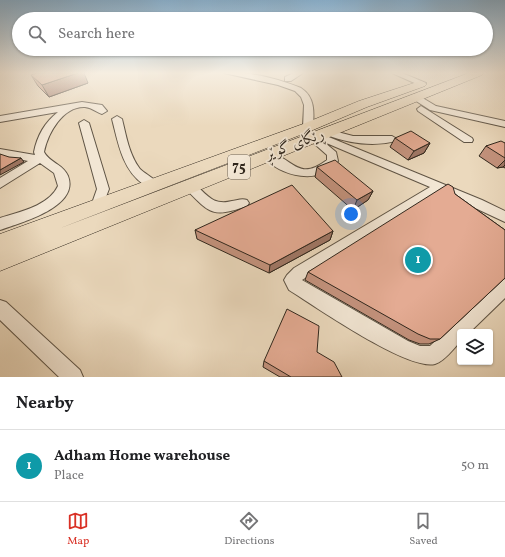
<!DOCTYPE html>
<html lang="en">
<head>
<meta charset="utf-8">
<style>
  :root { --surface:#fff; --page:#f2f2f2; --text:#202124; --muted:#757577; --line:#e0e0e0; --accent:#d93025 }
  body { margin:0; font-family:Vollkorn,Amiri,serif; background:var(--page); color:var(--text) }
  .controls { position:absolute; right:12px; bottom:12px; display:grid; overflow:hidden; border-radius:4px; box-shadow:0 1px 3px #0004 }
  .controls button { width:36px; height:36px; display:grid; place-items:center; padding:0; border:0; border-bottom:1px solid var(--line); background:var(--surface); color:var(--text); font:20px sans-serif }
  .you { position:absolute; left:351px; top:214px; width:14px; height:14px; margin:-10px; border:3px solid #fff; border-radius:50%; background:#1a73e8; box-shadow:0 0 0 6px #1a73e833 }
  .badge { display:grid; place-items:center; width:26px; height:26px; border-radius:50%; background:var(--accent); color:#fff; font-size:13px; font-weight:700 }
  .pin { position:absolute; translate:-50% -50%; border:2px solid #fff; box-shadow:0 1px 4px #0006 }
  .list { margin:0; padding:0; list-style:none }
  h2 { display:flex; justify-content:space-between; align-items:center; height:52px; margin:0; padding:0 16px; font-size:17px }
  h2 small { font-size:13px; font-weight:400; color:var(--muted) }
  .list li { display:grid; grid-template-columns:26px 1fr auto; gap:12px; align-items:center; box-sizing:border-box; height:72px; padding:0 16px; border-top:1px solid var(--line) }
  .list b { display:block; font-size:15px; white-space:nowrap }
  .list p { margin:0; font-size:13px; white-space:nowrap; color:var(--muted) }
  .list em { font-size:13px; font-style:normal; color:var(--muted) }
  .icon { flex:none; width:22px; height:22px; fill:none; stroke:currentColor; stroke-width:2; stroke-linecap:round; stroke-linejoin:round }
  .map { position:relative; flex:none; width:505px; height:377px; overflow:hidden }
  .search { position:absolute; background:var(--surface); box-shadow:0 1px 3px #0004; left:12px; right:12px; top:12px; height:44px; display:flex; align-items:center; gap:10px; box-sizing:border-box; padding:0 14px; border-radius:22px; color:var(--muted); font-size:15px }
  .sheet { height:124px; background:var(--surface) }
  nav { display:flex; justify-content:space-around; align-items:center; box-sizing:border-box; height:56px; border-top:1px solid var(--line); background:var(--surface); font-size:11px; color:var(--muted) }
  nav a { display:grid; justify-items:center; gap:2px }
  nav .on { color:var(--accent) }
  .map>svg:first-child { display:block }
</style>
</head>
<body>
<div class="map">
<svg width="505" height="377" viewBox="0 0 505 377">
  <rect width="100%" height="100%" fill="#ebd9bd"/>
  <filter id="stains"><feTurbulence type="fractalNoise" baseFrequency=".005" numOctaves="4"/><feColorMatrix values="0 0 0 0 .2 0 0 0 0 .09 0 0 0 0 .02 0 0 0 .5 -.17"/></filter>
  <radialGradient id="worn" r=".72"><stop offset=".6" stop-color="#630" stop-opacity="0"/><stop offset="1" stop-color="#630" stop-opacity=".3"/></radialGradient>
  <g fill="none" stroke-linecap="round" stroke-linejoin="round">
    <defs>
      <path id="minor" d="M224,73c25,-2 54,6 77,15 14,9 13,24 12,39l-5,3 -5,-3 1,-22 -3,-8 -6,-6 -17,-6z
        M294,73h9l-12,8h-6v-4z
        M392,73h10l24,10 -7,2z
        M416,94l20,12 69,15v6l-75,-17 -17,-11 -1,-2z
        M82,102l20,3 5,6 -5,3c-6,-2 -9,-6 -17,-7 -22,-1 -37,26 -41,45 6,11 19,12 24,24 12,31 -48,47 -68,54v-12c19,-6 49,-12 58,-32l-4,-13 -14,-10 -40,25v-10l28,-17 -28,-6v-6l35,6 -1,-3c3,-16 11,-30 24,-40l-58,10v-6z
        M421,106l51,32 1,2 -1,2h-8l-46,-31 -1,-2z
        M117,116l5,3c4,16 7,36 18,50 6,6 15,9 19,16l-2,3c-6,2 -9,-1 -14,-4 -21,-15 -25,-42 -31,-65z
        M84,120l5,3 20,66 -8,21 -4,1 -4,-1 -2,-4 6,-17 -18,-66z
        M330,130l23,6h39l5,3 -1,2c-23,6 -48,2 -69,-6l-2,-2z
        M319,133l163,67 23,11v11l-64,-30 -139,88 106,61 12,5h10l69,-64 6,-3v19l-35,34h-10v10c-7,7 -15,19 -25,22 -27,7 -119,-57 -146,-74l-5,-10 3,-5 7,-7 136,-81 -106,-45 12,10 2,9c-15,25 -60,16 -74,-5l5,-4c25,7 29,30 58,8v-5l-18,-16z
        M190,182l4,1c13,12 19,23 38,18 6,-1 10,-3 15,-1l2,3 -2,3c-34,12 -37,8 -61,-17l-2,-3 2,-3z
        M0,300l6,2 74,68 3,7h-24l-59,-57z"/>
      <path id="highway" d="M469,73h14l-1,2 -482,196v-37l303,-110 56,-23 58,-19 4,-1 6,3 -2,2 -58,21 -54,23 -255,99z"/>
    </defs>
    <use href="#minor" stroke="#5f5445" stroke-width="2"/>
    <use href="#highway" stroke="#30271d" stroke-width="1"/>
    <use href="#minor" fill="#f2e6d4" fill-rule="evenodd"/>
    <use href="#highway" fill="#ebd9bd" fill-rule="evenodd"/>
  </g>
  <path fill="#c4937e" stroke="#30271d" d="M31,75l57,8 -39,14 -11,-11z
    M395,138l35,5 -6,10 -16,7 -18,-13z
    M505,143v25l-2,-1 -6,1 -18,-12 7,-10z
    M317,167l56,24 -5,9 -15,10 -38,-33z
    M455,194l50,36v48l-65,61 -11,5h-9l-11,-4 -104,-60 3,-8z
    M195,230l138,1 -3,9 -61,33 -72,-34z
    M317,352l25,25h-62l-17,-10 1,-6z"/>
  <path fill="#a07867" stroke="#30271d" d="M78,73h6l4,10 -39,14 -7,-12z
    M430,143l-6,10 -16,7 6,-9z
    M21,158l3,4 -24,13v-5z
    M505,160v5l-2,2 -6,1z
    M373,191l-5,9 -15,10 4,-10z
    M333,231l-3,9 -61,33 1,-8z"/>
  <path fill="#e4ab93" stroke="#30271d" d="M37,73h41l-36,12 -11,-10z
    M411,131l19,12 -16,8 -19,-13z
    M501,141l4,2v15l-19,-12z
    M0,154l9,3 12,1 -21,12z
    M335,160l38,31 -16,9 -40,-33z
    M448,184l5,3 2,7 50,36v48l-65,61h-10l-12,-5 -110,-62z
    M292,185l41,46 -63,34 -75,-35z
    M287,309l32,17 -2,26 17,10 8,15h-51l-27,-16z"/>
  <linearGradient id="sky" x2="0" y2="1"><stop stop-color="#8ab5d6"/><stop offset="0.58" stop-color="#f6eee1"/><stop offset="1" stop-color="#f6eee1" stop-opacity="0"/></linearGradient>
  <rect width="505" height="126" fill="url(#sky)"/>
  <g text-anchor="middle" dominant-baseline="central" stroke-width="3.5" stroke-linejoin="round" paint-order="stroke">
    <rect fill="#f2e6d4" stroke="#6a6054" stroke-width="1" x="228" y="155" width="22" height="24" rx="3"/>
    <g font-size="14" font-weight="bold" fill="#30271d">
      <text x="239" y="167">75</text>
    </g>
    <g font-size="15" fill="#30271d" stroke="#f2e6d4">
      <text transform="translate(295 145) rotate(-21)">ڕێگای گوێڕ</text>
    </g>
  </g>
  <rect width="100%" height="100%" filter="url(#stains)"/>
  <rect width="100%" height="100%" fill="url(#worn)"/>
</svg>
<div class="controls">
<button><svg class="icon" aria-label="layers" viewBox="0 0 24 24"><path d="M12 4l9 5-9 5-9-5zM3 14l9 5 9-5"/></svg></button>
</div>
<div class="you"></div>
<div class="pin badge" style="left:418px;top:260px;background:#0f9aa8">1</div>
<div class="search"><svg class="icon" aria-label="search" viewBox="0 0 24 24"><circle cx="10" cy="10" r="6"/><path d="M15 15l6 6"/></svg>Search here</div>
</div>
<section class="sheet">
<h2>Nearby<small></small></h2>
<ul class="list">
<li><span class="badge" style="background:#0f9aa8">1</span><div><b>Adham Home warehouse</b><p>Place</p></div><em>50 m</em></li>
</ul>
</section>
<nav>
<a class="on"><svg class="icon" aria-label="map" viewBox="0 0 24 24"><path d="M3 6l6-2 6 2 6-2v14l-6 2-6-2-6 2zM9 4v14M15 6v14"/></svg>Map</a>
<a><svg class="icon" aria-label="directions" viewBox="0 0 24 24"><path d="M12 3l9 9-9 9-9-9zM9 14v-3h6M13 9l2 2-2 2"/></svg>Directions</a>
<a><svg class="icon" aria-label="saved" viewBox="0 0 24 24"><path d="M7 4h10v16l-5-4-5 4z"/></svg>Saved</a>
</nav>
</body>
</html>
